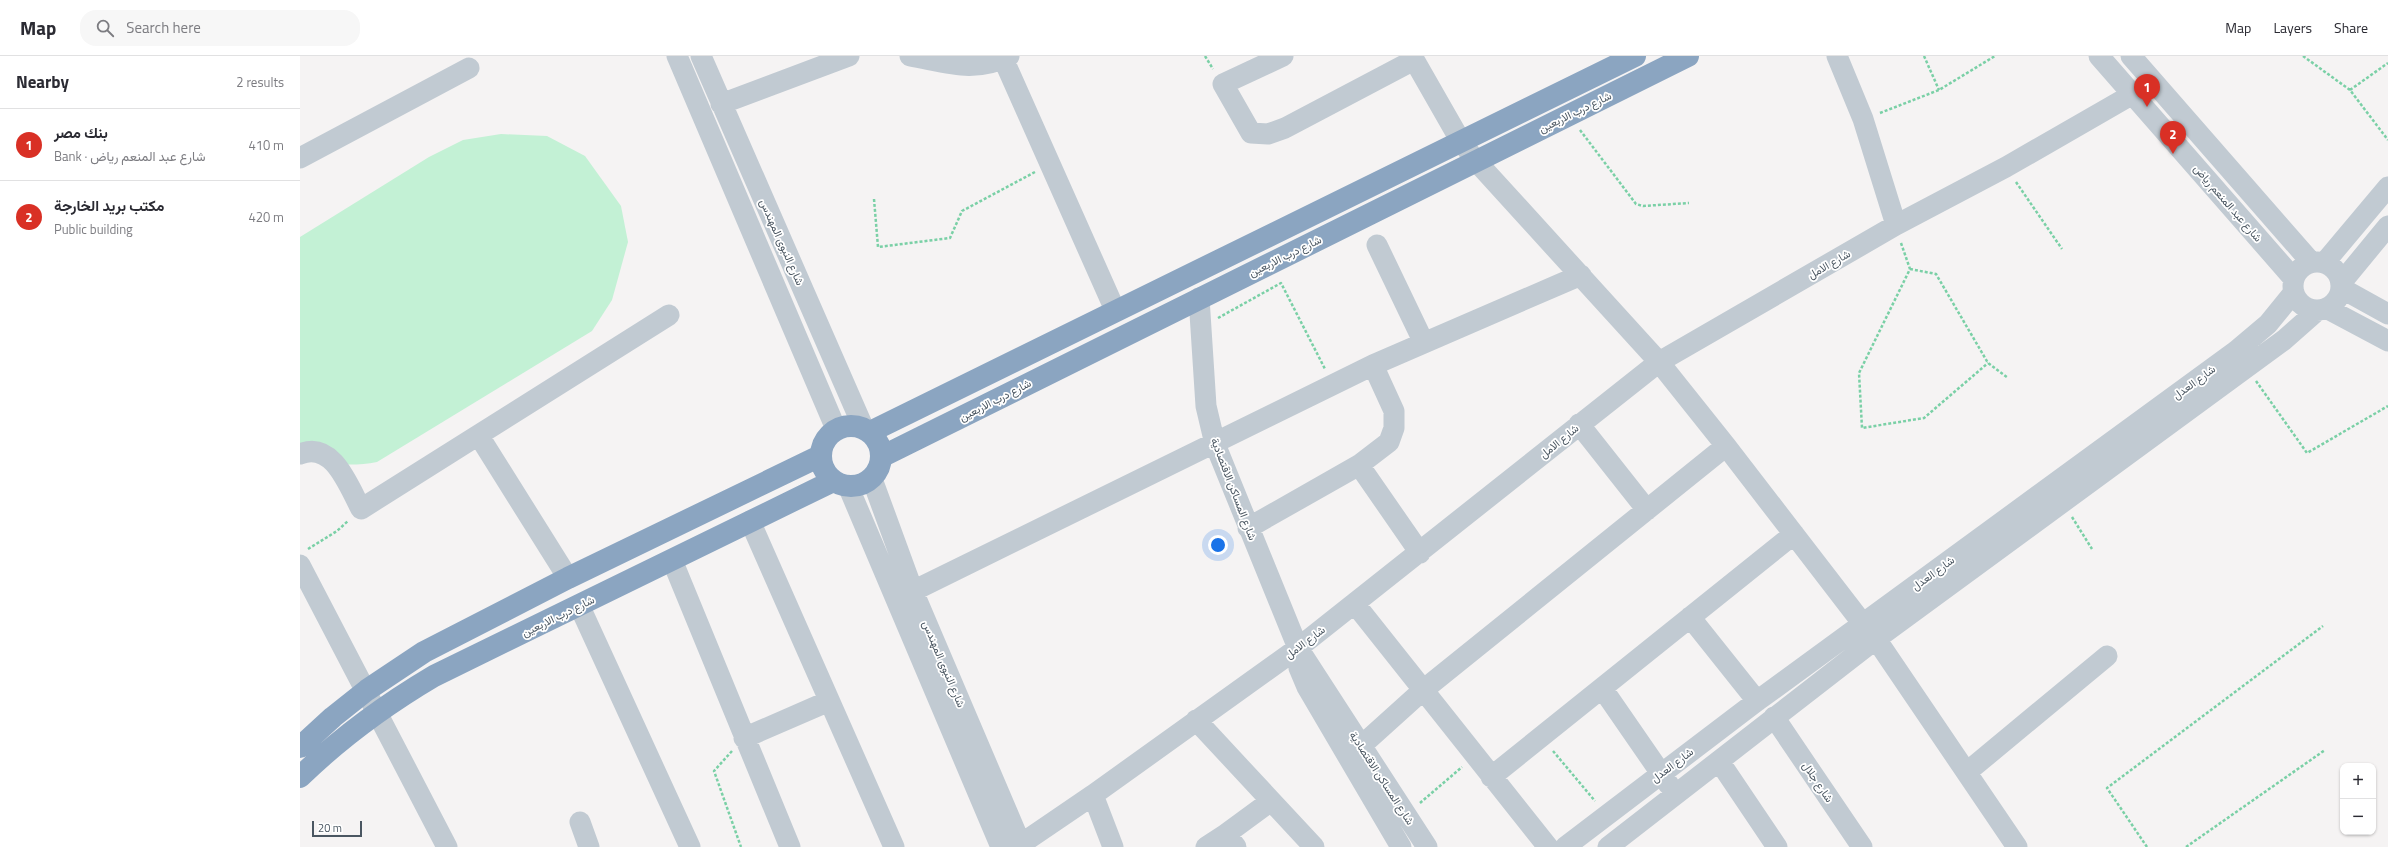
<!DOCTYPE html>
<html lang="en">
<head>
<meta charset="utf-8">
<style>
  :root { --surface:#fff; --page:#f7f7f7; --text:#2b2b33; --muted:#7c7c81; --line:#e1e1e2; --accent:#d93025 }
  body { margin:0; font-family:"Titillium Web",Vazirmatn,sans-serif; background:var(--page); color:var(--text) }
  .controls { position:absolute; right:12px; bottom:12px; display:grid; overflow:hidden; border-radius:8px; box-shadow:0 1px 3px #0004 }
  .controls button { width:36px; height:36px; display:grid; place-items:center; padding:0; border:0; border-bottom:1px solid var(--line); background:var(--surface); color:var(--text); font:20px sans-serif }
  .scale { position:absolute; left:12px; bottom:10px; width:50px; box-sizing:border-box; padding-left:4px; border:2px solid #4a5661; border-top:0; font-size:11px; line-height:14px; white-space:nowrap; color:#4a5661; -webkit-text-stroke:3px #fff; paint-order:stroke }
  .you { position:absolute; left:918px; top:489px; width:14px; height:14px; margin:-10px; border:3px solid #fff; border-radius:50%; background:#1a73e8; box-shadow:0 0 0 6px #1a73e833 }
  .badge { display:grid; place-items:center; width:26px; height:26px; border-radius:50%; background:var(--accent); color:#fff; font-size:13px; font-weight:700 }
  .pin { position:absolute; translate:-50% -33px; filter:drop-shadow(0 1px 2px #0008) }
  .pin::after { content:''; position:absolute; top:21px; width:14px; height:12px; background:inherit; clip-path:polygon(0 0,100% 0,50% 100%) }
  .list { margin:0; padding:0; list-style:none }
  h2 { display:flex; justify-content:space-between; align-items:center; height:52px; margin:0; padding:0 16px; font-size:17px }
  h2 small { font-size:13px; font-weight:400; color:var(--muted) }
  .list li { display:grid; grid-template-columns:26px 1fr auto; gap:12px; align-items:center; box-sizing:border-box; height:72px; padding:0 16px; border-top:1px solid var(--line) }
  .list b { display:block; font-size:15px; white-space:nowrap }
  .list p { margin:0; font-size:13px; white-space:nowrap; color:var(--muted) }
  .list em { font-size:13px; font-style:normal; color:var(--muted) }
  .icon { flex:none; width:22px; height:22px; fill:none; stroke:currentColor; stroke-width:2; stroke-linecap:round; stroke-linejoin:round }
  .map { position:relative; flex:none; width:2088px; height:791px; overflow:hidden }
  header { display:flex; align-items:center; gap:24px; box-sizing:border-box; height:56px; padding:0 20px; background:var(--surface); border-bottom:1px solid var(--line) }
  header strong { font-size:19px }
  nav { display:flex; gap:22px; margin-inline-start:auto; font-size:14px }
  .search { width:280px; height:36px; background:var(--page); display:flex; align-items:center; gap:10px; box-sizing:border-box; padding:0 14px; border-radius:16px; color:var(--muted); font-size:15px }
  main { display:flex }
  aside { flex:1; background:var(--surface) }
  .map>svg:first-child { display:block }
</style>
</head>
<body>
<header>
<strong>Map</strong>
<div class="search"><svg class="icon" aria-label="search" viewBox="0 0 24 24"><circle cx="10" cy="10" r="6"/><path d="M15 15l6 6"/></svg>Search here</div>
<nav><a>Map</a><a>Layers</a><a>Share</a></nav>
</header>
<main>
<aside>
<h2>Nearby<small>2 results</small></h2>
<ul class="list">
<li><span class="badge">1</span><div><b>بنك مصر</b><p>Bank · شارع عبد المنعم رياض</p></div><em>410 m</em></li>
<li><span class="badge">2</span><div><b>مكتب بريد الخارجة</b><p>Public building</p></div><em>420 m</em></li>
</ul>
</aside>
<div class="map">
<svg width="2088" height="791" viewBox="0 0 2088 791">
  <rect width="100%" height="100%" fill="#f5f3f3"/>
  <path fill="#c3f1d5" d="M201,78l46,2 38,20 36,50 7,36 -16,58 -20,31 -215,131c-26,5 -51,2 -77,-4v-221l129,-80 34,-17z"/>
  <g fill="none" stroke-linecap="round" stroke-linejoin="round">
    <path stroke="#7ad0a6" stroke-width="2.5" stroke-dasharray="3 2" stroke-linecap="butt" d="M905,0l8,13
      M1624,0l15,34
      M2003,0l47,34 38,50
      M2050,34l38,-27
      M1580,57l59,-23 56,-34
      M1280,74l56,74 7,2 46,-3
      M1716,126l46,67
      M574,143l4,48 72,-9 12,-27 73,-39
      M1601,187l9,26 -51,104 3,55 62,-10 64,-55
      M1610,213l26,5 52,89 20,15
      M918,262l63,-35 44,86
      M1956,325l51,72 81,-47
      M1772,461l20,32
      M8,493l29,-18 11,-10
      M432,695l-18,20 27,76
      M1253,695l42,50
      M1120,747l42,-36
      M1847,791l-40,-59 216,-162
      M1886,791l139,-97"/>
    <path stroke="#c1cad2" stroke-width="21" d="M377,0l159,373
      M401,0l163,373
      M610,0c35,6 64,18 99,0
      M702,0l113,254
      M983,0l-60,28 28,49 17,1 17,-6 129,-68
      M1112,0l48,84 16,21 183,201 67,84 137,178
      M1537,0l26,63 33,106
      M1799,0l195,223
      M1831,0l180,206
      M421,48l128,-48
      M0,102l169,-90
      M1077,189l47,98
      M2025,206l63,-75
      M1993 230a24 24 0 1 1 48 0a24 24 0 1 1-48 0Z
      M2041,227l47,-57
      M2041,232l47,26
      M899,242l7,108 9,38 83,204 129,199
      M2026,252l62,33
      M1279,368l68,86
      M179,380l89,142
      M0,398c33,-14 49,33 61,55l308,-194
      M1059,409l61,88
      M572,423l41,112 109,256
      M548,430l153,361
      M450,465l144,326
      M948,472l111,-63 30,-23 5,-14v-17l-21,-46
      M372,504l118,287
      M0,509l147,282
      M613,535l460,-226 208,-90
      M1055,548l193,243
      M279,549l111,242
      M1390,561l67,84
      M1576,583l141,208
      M999,612l8,19 94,160
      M1302,632l67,97
      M1474,661l88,130
      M896,664l118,127
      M444,682l85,-37
      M1061,690l61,-55 304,-245
      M1419,705l58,86
      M1667,716l140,-116
      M1191,721l303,-243
      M793,739l20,52
      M280,766l9,25
      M926,778l45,-33
      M721,788l72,-49 205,-147 361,-286 237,-137 110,-58 127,-73
      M906,791l20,-13 10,13
      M1265,791l192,-146 479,-350 32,-27 26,-32
      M1308,791l268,-208 408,-299 34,-30"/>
    <path stroke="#8ba5c1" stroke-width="22" d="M521 400a30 30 0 1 1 60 0a30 30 0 1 1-60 0Z
      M570,376l765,-376
      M581,401l807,-401
      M0,691l33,-30 34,-27 57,-38 144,-74 252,-122
      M0,721c41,-40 85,-72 134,-101l399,-195"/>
  </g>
  <g text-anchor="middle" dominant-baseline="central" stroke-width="3.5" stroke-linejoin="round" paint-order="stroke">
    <g font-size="11" fill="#4a5661" stroke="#fff">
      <text transform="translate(1275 56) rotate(-26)">شارع درب الاربعين</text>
      <text transform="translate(1928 147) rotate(49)">شارع عبد المنعم رياض</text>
      <text transform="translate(482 186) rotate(66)">شارع النبوى المهندس</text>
      <text transform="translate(985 200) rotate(-26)">شارع درب الاربعين</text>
      <text transform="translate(1529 208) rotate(-30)">شارع الامل</text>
      <text transform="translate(1894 326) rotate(-36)">شارع العدل</text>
      <text transform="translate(695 344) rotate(-27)">شارع درب الاربعين</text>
      <text transform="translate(1259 385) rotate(-39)">شارع الامل</text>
      <text transform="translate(934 433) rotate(69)">شارع المساكن الاقتصادية</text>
      <text transform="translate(1633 517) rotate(-36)">شارع العدل</text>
      <text transform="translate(258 560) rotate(-26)">شارع درب الاربعين</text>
      <text transform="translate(1005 586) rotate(-37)">شارع الامل</text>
      <text transform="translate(644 608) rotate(67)">شارع النبوى المهندس</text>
      <text transform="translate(1372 709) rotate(-37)">شارع العدل</text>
      <text transform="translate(1082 722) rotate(57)">شارع المساكن الاقتصادية</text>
      <text transform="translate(1518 726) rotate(56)">شارع جلال</text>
    </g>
  </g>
</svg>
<div class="controls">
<button>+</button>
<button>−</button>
</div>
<div class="scale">20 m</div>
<div class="you"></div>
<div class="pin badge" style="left:1847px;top:51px">1</div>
<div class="pin badge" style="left:1873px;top:98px">2</div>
</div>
</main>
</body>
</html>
